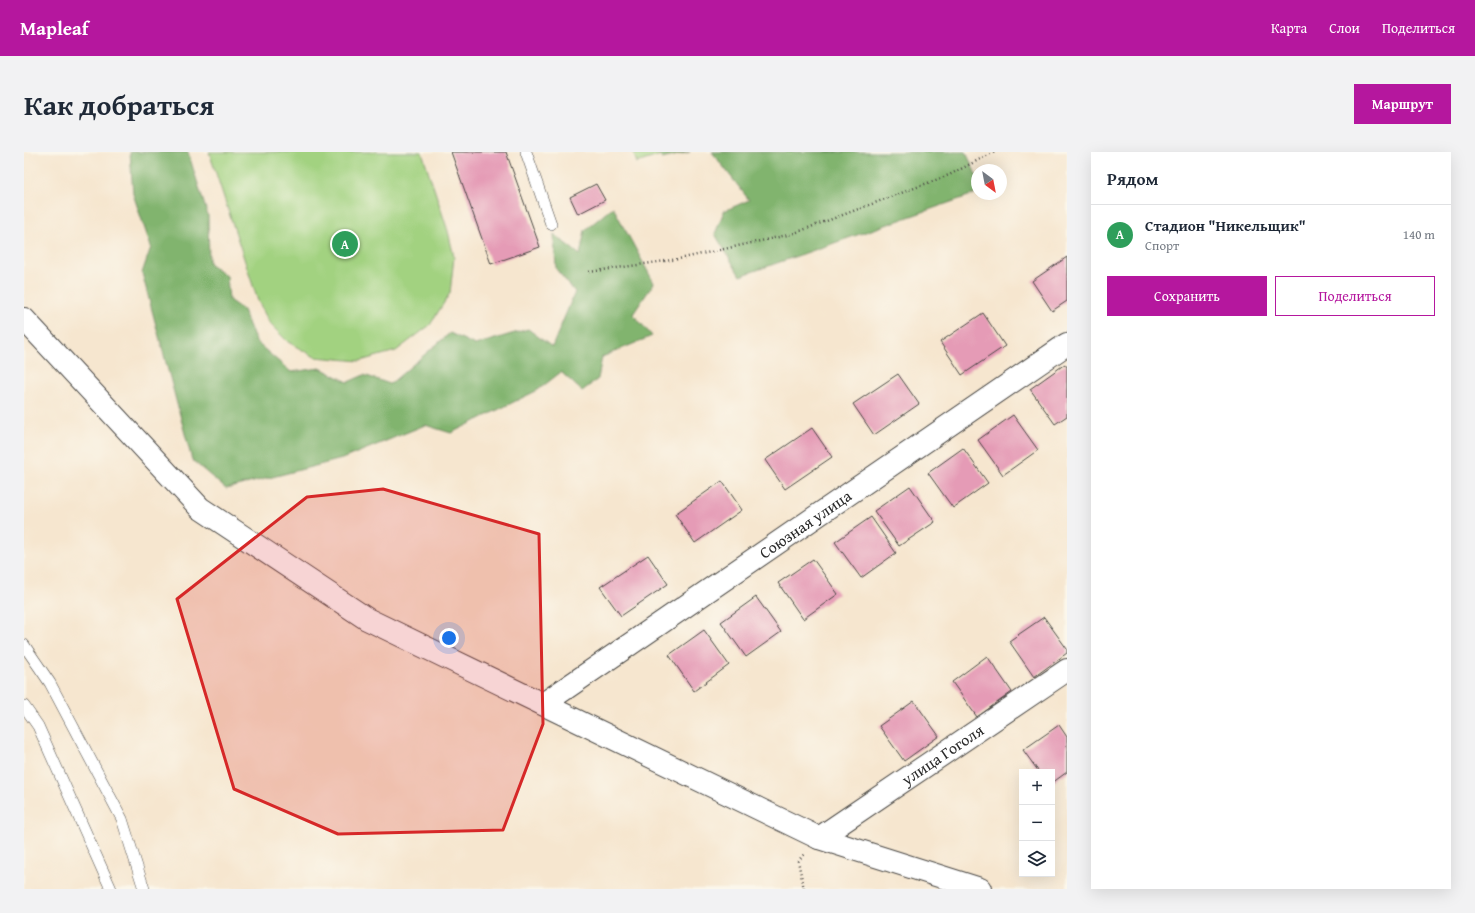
<!DOCTYPE html>
<html lang="ru">
<head>
<meta charset="utf-8">
<style>
  :root { --surface:#fff; --page:#f2f2f3; --text:#1f2937; --muted:#747a83; --line:#e0e1e3; --accent:#b5179e }
  body { margin:0; font-family:"Gentium Book Plus",serif; background:var(--page); color:var(--text) }
  .controls { position:absolute; right:12px; bottom:12px; display:grid; overflow:hidden; border-radius:0px; box-shadow:0 4px 16px #0002 }
  .controls button { width:36px; height:36px; display:grid; place-items:center; padding:0; border:0; border-bottom:1px solid var(--line); background:var(--surface); color:var(--text); font:20px sans-serif }
  .compass { position:absolute; left:947px; top:12px; width:36px; height:36px; border-radius:50%; background:var(--surface); box-shadow:0 4px 16px #0002; rotate:148deg }
  .you { position:absolute; left:425px; top:486px; width:14px; height:14px; margin:-10px; border:3px solid #fff; border-radius:50%; background:#1a73e8; box-shadow:0 0 0 6px #1a73e833 }
  .badge { display:grid; place-items:center; width:26px; height:26px; border-radius:50%; background:var(--accent); color:#fff; font-size:13px; font-weight:700 }
  .pin { position:absolute; translate:-50% -50%; border:2px solid #fff; box-shadow:0 1px 4px #0006 }
  .list { margin:0; padding:0; list-style:none }
  h2 { display:flex; justify-content:space-between; align-items:center; height:52px; margin:0; padding:0 16px; font-size:17px }
  h2 small { font-size:13px; font-weight:400; color:var(--muted) }
  .list li { display:grid; grid-template-columns:26px 1fr auto; gap:12px; align-items:center; box-sizing:border-box; height:60px; padding:0 16px; border-top:1px solid var(--line) }
  .list b { display:block; font-size:15px; white-space:nowrap }
  .list p { margin:0; font-size:13px; white-space:nowrap; color:var(--muted) }
  .list em { font-size:13px; font-style:normal; color:var(--muted) }
  .actions { display:flex; gap:8px; padding:12px 16px }
  .actions a { flex:1; padding:9px 0; border:1px solid var(--accent); border-radius:0px; text-align:center; font-size:14px; color:var(--accent) }
  .actions .main { background:var(--accent); color:#fff }
  .icon { flex:none; width:22px; height:22px; fill:none; stroke:currentColor; stroke-width:2; stroke-linecap:round; stroke-linejoin:round }
  .map { position:relative; flex:none; width:1043px; height:737px; overflow:hidden; border-radius:0px }
  header { display:flex; align-items:center; gap:24px; box-sizing:border-box; height:56px; padding:0 20px; background:var(--accent); color:#fff }
  header strong { font-size:19px }
  nav { display:flex; gap:22px; margin-inline-start:auto; font-size:14px }
  .intro { display:flex; align-items:center; justify-content:space-between; box-sizing:border-box; height:96px; padding:0 24px }
  h1 { margin:0; font-size:28px }
  .button { padding:10px 18px; border-radius:0px; background:var(--accent); color:#fff; font-size:14px; font-weight:700 }
  main { display:flex; gap:24px; padding:0 24px }
  aside { flex:1; background:var(--surface); border-radius:0px; box-shadow:0 4px 16px #0002 }
  .map>svg:first-child { display:block }
</style>
</head>
<body>
<header>
<strong>Mapleaf</strong>
<nav><a>Карта</a><a>Слои</a><a>Поделиться</a></nav>
</header>
<div class="intro"><h1>Как добраться</h1><a class="button">Маршрут</a></div>
<main>
<div class="map">
<svg width="1043" height="737" viewBox="0 0 1043 737">
  <rect width="100%" height="100%" fill="#fbf7ec"/>
  <filter id="ink" filterUnits="userSpaceOnUse"><feTurbulence type="fractalNoise" baseFrequency=".025" numOctaves="2"/><feDisplacementMap in="SourceGraphic" scale="8" xChannelSelector="R" yChannelSelector="G"/><feConvolveMatrix kernelMatrix="1 2 1 2 8 2 1 2 1" color-interpolation-filters="sRGB"/></filter>
  <filter id="wash" filterUnits="userSpaceOnUse"><feTurbulence type="fractalNoise" baseFrequency=".012" numOctaves="4" result="noise"/><feDisplacementMap in="SourceGraphic" scale="16" xChannelSelector="R" yChannelSelector="G"/><feGaussianBlur stdDeviation="0.9" result="paint"/><feColorMatrix in="noise" values="0 0 0 0 0 0 0 0 0 0 0 0 0 0 0 0 0 1.4 0 .05"/><feComposite in="paint" operator="in"/></filter>
  <g filter="url(#wash)">
    <rect width="100%" height="100%" fill="#f6e6cf"/>
    <path fill="#a2d280" stroke="#667e56" d="M185,0h213l26,79 6,26 -4,36 -20,32 -34,26 -36,10 -45,-4 -27,-15 -18,-18 -12,-23z
      M609,0h37l-33,11z"/>
    <path fill="#81b46e" stroke="#56704c" d="M106,0h58l20,64 1,47 18,13 2,24 14,10 13,32 35,30 29,-4 28,14 16,-7 26,9 60,-51 25,12 53,-16 24,18 23,-55 -19,-23 -2,-35 26,21 5,-25 28,-23 41,76 -21,31 19,22 -50,21 -4,22 -16,12 -21,-19 -23,18 -87,43 -26,-8 -83,34 -116,30 -34,-29 -50,-187 9,-26 -18,-53z
      M634,0h32l-28,7z
      M688,0h254l11,25v16l-237,83 -25,-42 9,-23 25,-11z"/>
    <g id="blocks">
      <path fill="#e59bb6" d="M427,0h55l34,95 -49,17z
        M572,32l9,16 -27,14 -8,-17z
        M1043,105v44l-15,10 -20,-30z
        M959,161l22,33 -43,29 -22,-33z
        M1041,212l2,3v49l-12,8 -25,-35z
        M874,222l21,30 -45,31 -21,-31z
        M989,263l25,35 -35,25 -25,-35z
        M788,276l20,29 -47,32 -20,-29z
        M939,296l25,35 -35,25 -25,-35z
        M698,329l20,29 -47,33 -20,-29z
        M886,334l25,36 -36,24 -25,-35z
        M847,365l25,36 -35,25 -26,-36z
        M624,403l20,29 -47,32 -21,-29z
        M789,407l25,35 -35,25 -25,-36z
        M732,445l25,35 -35,25 -25,-35z
        M1020,465l23,32v4l-33,24 -25,-36z
        M680,478l25,35 -35,26 -25,-36z
        M963,504l25,36 -35,25 -25,-35z
        M890,549l25,35 -35,25 -25,-35z
        M1035,573l8,12v35l-15,11v-11h-13l-16,-22z"/>
    </g>
  </g>
  <g filter="url(#ink)">
    <use href="#blocks" fill-opacity="0" stroke="#494744" stroke-width="1"/>
    <g fill="none" stroke-linecap="round" stroke-linejoin="round">
      <defs>
        <path id="lane" d="M502,0l25,72
          M0,493l26,38 72,136 22,70
          M0,554l14,20 73,163"/>
        <g id="street">
          <path d="M0,167l176,189 167,111 452,219 161,51"/>
          <path id="s1" d="M519,552l524,-360"/>
          <path id="s2" d="M795,686l248,-168"/>
        </g>
      </defs>
      <use href="#lane" stroke="#494744" stroke-width="12"/>
      <use href="#street" stroke="#494744" stroke-width="24"/>
      <path stroke="#494744" stroke-width="2.5" stroke-dasharray="1 3" stroke-linecap="butt" d="M565,120l90,-13 113,-25 157,-59 45,-23
        M780,737l-6,-28 7,-8"/>
      <use href="#lane" stroke="#fff" stroke-width="11"/>
      <use href="#street" stroke="#fff" stroke-width="22"/>
    </g>
  </g>
  <path fill="#d62828" fill-opacity="0.2" stroke="#d62828" stroke-width="3" stroke-linejoin="round" d="M359,337l156,45 4,190 -40,106 -165,4 -104,-45 -57,-190 130,-102z"/>
  <g text-anchor="middle" dominant-baseline="central" stroke-width="3.5" stroke-linejoin="round" paint-order="stroke">
    <g font-size="16" fill="#2b2b2b" stroke="#fbf7ec">
      <text stroke="none"><textPath href="#s1" startOffset="318">Союзная улица</textPath></text>
      <text stroke="none"><textPath href="#s2" startOffset="149">улица Гоголя</textPath></text>
    </g>
  </g>
</svg>
<div class="controls">
<button>+</button>
<button>−</button>
<button><svg class="icon" aria-label="layers" viewBox="0 0 24 24"><path d="M12 4l9 5-9 5-9-5zM3 14l9 5 9-5"/></svg></button>
</div>
<svg class="compass" viewBox="-18 -18 36 36"><path d="M0-13l5 13h-10z" fill="#e53935"/><path d="M0 13l5-13h-10z" fill="#747a83"/></svg>
<div class="you"></div>
<div class="pin badge" style="left:321px;top:92px;background:#2e9e5b">A</div>
</div>
<aside>
<h2>Рядом<small></small></h2>
<ul class="list">
<li><span class="badge" style="background:#2e9e5b">A</span><div><b>Стадион &quot;Никельщик&quot;</b><p>Спорт</p></div><em>140 m</em></li>
</ul>
<div class="actions"><a class="main">Сохранить</a><a>Поделиться</a></div>
</aside>
</main>
</body>
</html>
